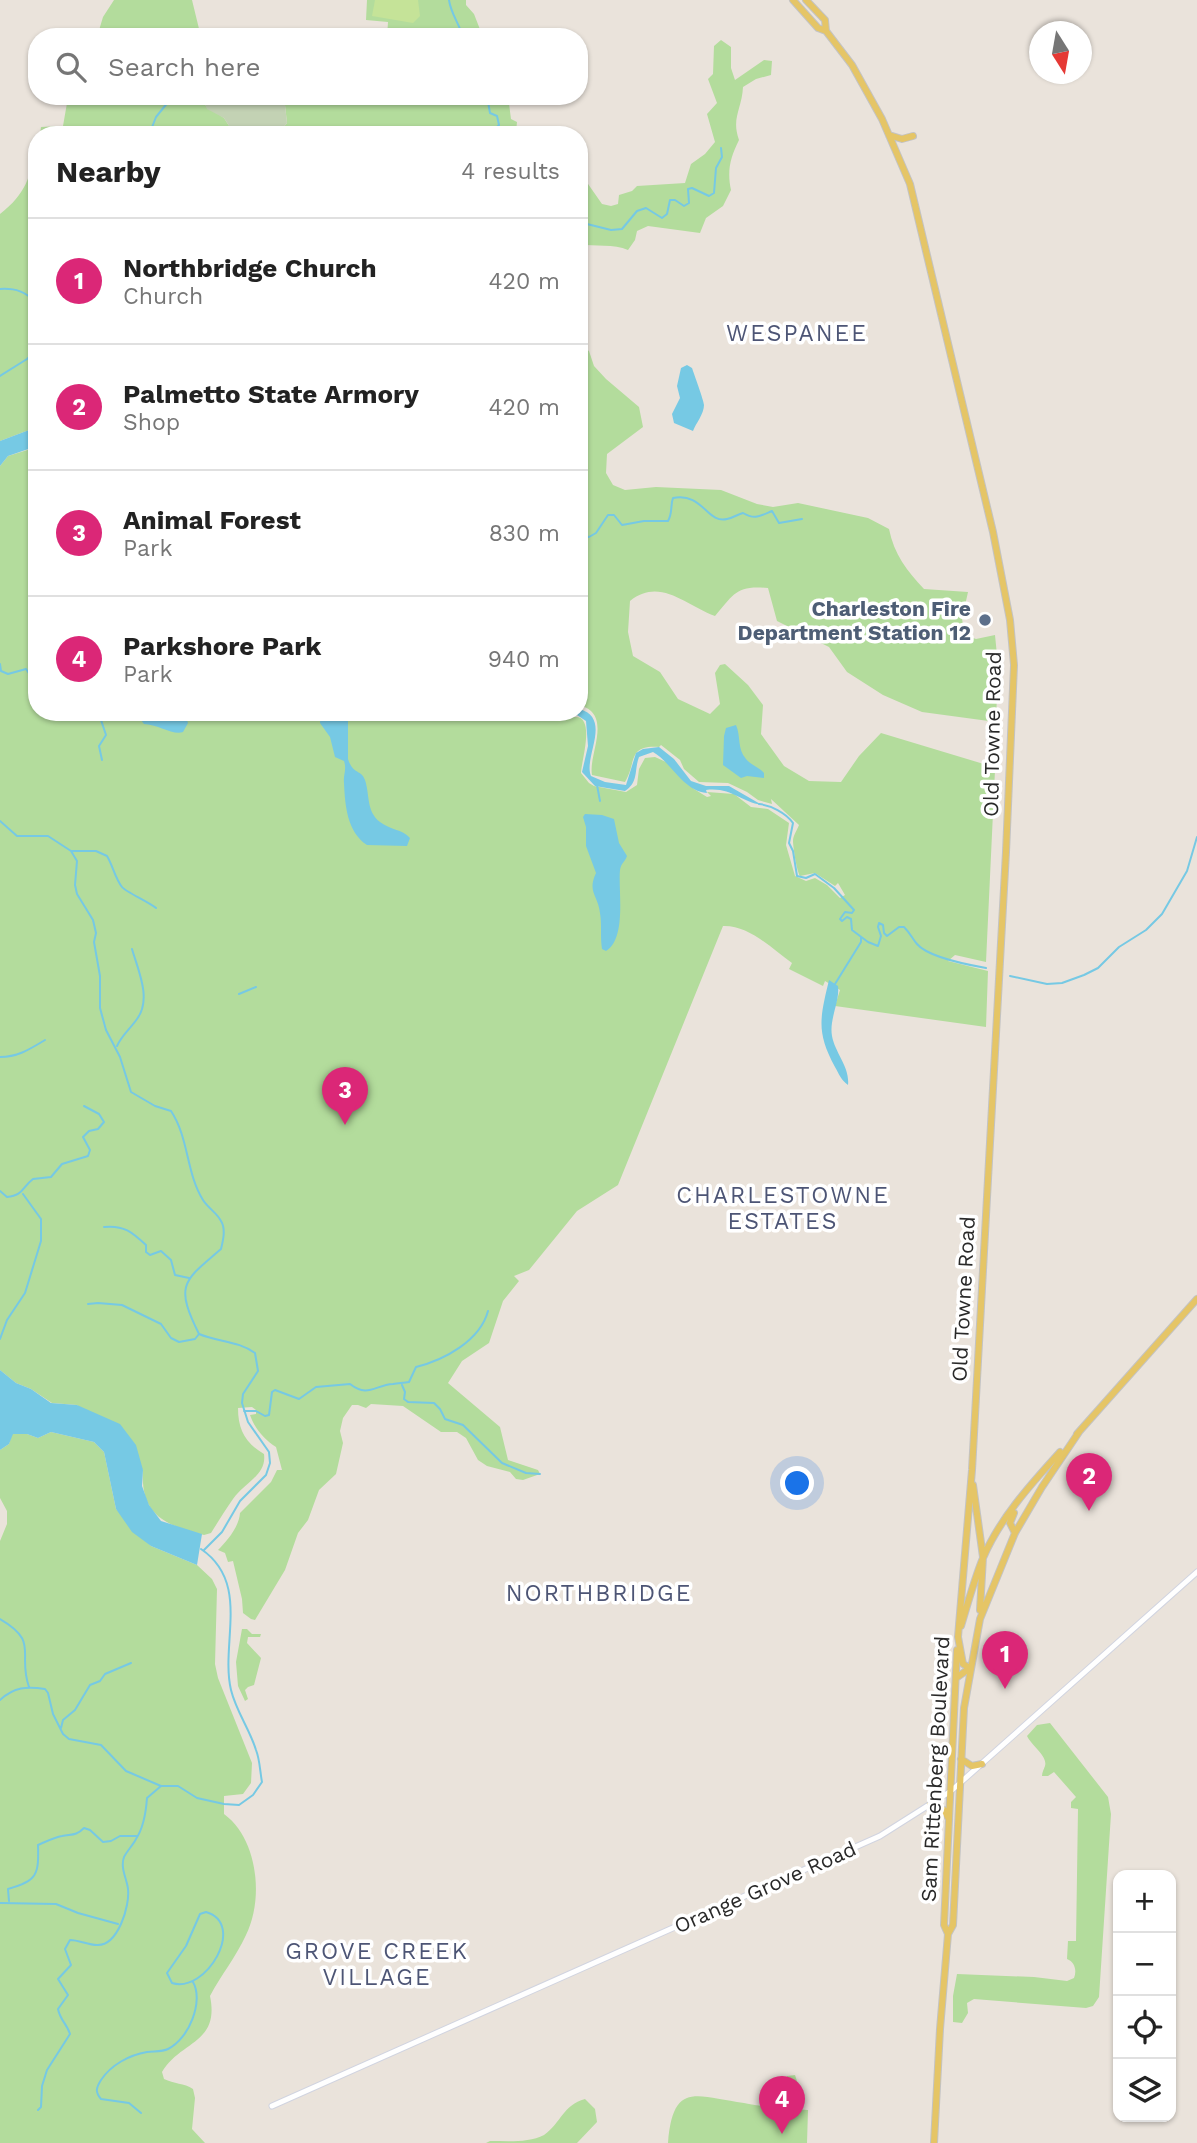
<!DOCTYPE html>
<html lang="en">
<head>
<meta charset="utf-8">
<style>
  :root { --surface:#fff; --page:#f6f6f6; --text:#222; --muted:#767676; --line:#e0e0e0; --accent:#db2777 }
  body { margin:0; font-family:"Work Sans",sans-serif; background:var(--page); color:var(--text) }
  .controls { position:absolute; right:21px; bottom:21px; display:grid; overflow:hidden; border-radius:14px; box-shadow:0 2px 5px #0004 }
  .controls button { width:63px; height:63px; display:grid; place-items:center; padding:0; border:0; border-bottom:2px solid var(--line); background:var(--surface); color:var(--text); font:35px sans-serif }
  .compass { position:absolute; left:1029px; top:21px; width:63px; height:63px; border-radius:50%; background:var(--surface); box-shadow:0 2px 5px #0004; rotate:169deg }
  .you { position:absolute; left:798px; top:1484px; width:24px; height:24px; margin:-18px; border:5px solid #fff; border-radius:50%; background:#1a73e8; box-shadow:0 0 0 10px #1a73e833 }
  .badge { display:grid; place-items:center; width:46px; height:46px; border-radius:50%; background:var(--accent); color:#fff; font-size:23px; font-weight:700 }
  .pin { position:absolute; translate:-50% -58px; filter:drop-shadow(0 2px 4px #0008) }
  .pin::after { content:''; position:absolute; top:37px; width:24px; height:21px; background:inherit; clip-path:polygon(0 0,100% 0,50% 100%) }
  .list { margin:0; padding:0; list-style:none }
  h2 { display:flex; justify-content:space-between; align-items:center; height:91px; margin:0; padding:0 28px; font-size:30px }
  h2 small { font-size:23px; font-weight:400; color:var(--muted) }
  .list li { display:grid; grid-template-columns:46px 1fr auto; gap:21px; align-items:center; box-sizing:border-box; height:126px; padding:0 28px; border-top:2px solid var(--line) }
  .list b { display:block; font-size:26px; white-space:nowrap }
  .list p { margin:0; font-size:23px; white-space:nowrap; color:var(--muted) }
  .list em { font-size:23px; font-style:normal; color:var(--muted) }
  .icon { flex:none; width:38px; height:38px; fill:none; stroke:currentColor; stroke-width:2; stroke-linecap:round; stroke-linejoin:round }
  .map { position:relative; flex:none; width:1197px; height:2143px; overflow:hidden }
  .search { position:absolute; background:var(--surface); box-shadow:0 2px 5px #0004; left:28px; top:28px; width:560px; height:77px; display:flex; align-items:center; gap:18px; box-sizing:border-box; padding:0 24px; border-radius:28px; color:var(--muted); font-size:26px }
  .panel { position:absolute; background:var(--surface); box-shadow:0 2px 5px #0004; left:28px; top:126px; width:560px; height:595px; border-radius:28px }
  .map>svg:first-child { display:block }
</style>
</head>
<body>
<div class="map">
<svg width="1197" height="2143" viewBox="0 0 1197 2143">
  <rect width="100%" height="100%" fill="#eae3db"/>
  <path fill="#b3dc9c" d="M114,0h78l9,37h-104l6,-20z
    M367,0h99v5l8,9 7,18 -1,5h-93l1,-15 -22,-2z
    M721,40l10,7v21l4,12 29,-20 8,1 -1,14 -15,4 -13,8c-1,22 -12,31 -4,53 -9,18 -12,31 -8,50l-8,16 -17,12 -6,15 -52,-7 -11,5 -2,9 -7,10c-14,-6 -33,-4 -49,-5v-74l23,33 9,2 7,-2 1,-9 13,-4 5,-5 48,-3 6,-19 14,-10 10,-12 -8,-28 10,-11 -9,-24 5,-5 1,-28z
    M76,96h121l6,4 2,5 19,13 11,17h-195l1,-8 22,-1 4,-23z
    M284,96h224l3,23 6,3 -1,10 4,3h-243l10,-12z
    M37,146v281l-37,14v-227c26,-20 30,-37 37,-68z
    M579,344l10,7 5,15 12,13 33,28 4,20 -36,27 -1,19 7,12 12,5 31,-3 65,3 36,14 16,3 25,-4 70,15 21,11c5,25 18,42 35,60l44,3 -6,27 3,16 11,4 19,-4 3,30 -2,57 -74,-10 -39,-17 -36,-23 -18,-25 -52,-26 -9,-33c-32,-3 -34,6 -53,28 -30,-11 -55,-39 -85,-15l-2,31 5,24 27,16 18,27 32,15 10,-10 -5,-31 5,-8 5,-1 23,21 15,20 -2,29 23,32 25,15 32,1 18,-26 22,-23 106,32 8,5 -9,192 -31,-7 -7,6 40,10 -2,56 -151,-21 5,-16 -15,-9 -2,5 -34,-17 3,-6c-21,-15 -43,-38 -69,-37l-105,259 -41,26 -48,59 -15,6 5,5 -16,20 -14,42 -27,18 -14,22 52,44 8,33 30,10 2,4 -17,6 -7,-1 -6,-7 -23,-6 -9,-6 -12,-22 -9,-6h-16l-38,-26 -32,-2 -5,4 -8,-3h-6l-9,13 -3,13 3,12 -7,31 -17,16 -11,30 -10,13 -13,37 -30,50 -4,-1 -8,-6 -1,-14 -9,-38 -5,1 -3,-9 -7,-3c9,-9 21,-23 22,-37l31,-31 6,-12h5l-6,-23c-12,-8 -21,-18 -26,-32l6,-1v-4l-4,-3 -14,1c0,21 7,35 26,46 3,21 -20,29 -31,45 -8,11 -15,23 -22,34l-7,2c-38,-10 -64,-19 -61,-65l-66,-65 -25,-2 -21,-14 -15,-6 -16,-13v-904l8,-10 29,-9v265h505c12,6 20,5 33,5 21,-1 6,45 6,56l8,10 5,3 32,6 11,-7 2,-16 6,-11 10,-1 11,5 28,27 13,8 4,-1 -4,-4 27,2 17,13 17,2 21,14 -3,22 9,31 11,5 9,-3 12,7 13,13 5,-3 -7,-12 -3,3 -20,-13 -15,3c-3,-4 -7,-29 -7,-35 0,-5 4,-11 6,-16l-28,-26 1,5 -14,-4 -11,-8 -19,-9 -29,-1 -15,-13 -4,-9 -19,-15 -2,2c-32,-2 -22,15 -34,35l-33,-7c-4,-21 22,-61 -13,-70z
    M51,1432l43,10 10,10 12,57 35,37 46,19 15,14 5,10 -2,75 3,14 34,85 -1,20 -8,11 -19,2v18c34,25 40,85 22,121 -10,22 -25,40 -36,61 10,48 -30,45 -48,76l2,7c10,5 20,4 29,10l2,9 -3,31 13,14h-205v-602l7,-17v-13l-7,-13v-48l9,-6 3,-10h15l11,4z
    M242,1629h5l5,5h9l-1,3h-12l-1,6 14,15 -7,27 -6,2 -3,3 3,9 -3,2 -7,-15 -2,-24z
    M1050,1723l58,74 3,17 -12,183 -6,9 -7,2 -112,-9 -7,4 1,10 -6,10 -9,-1v-26l4,-22 77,3 33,4 7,-3c3,-7 1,-16 -7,-19l1,-18h8l2,-132 -7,-1v-6l5,-5 -22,-25 -6,4h-6c0,-4 2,-7 3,-10 3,-10 -14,-21 -18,-30l10,-11z
    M795,2075l4,12 -7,22 16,1 -1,33h-139c5,-63 29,-46 76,-40 6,1 15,4 22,2 9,-2 15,-10 21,-17v-12z
    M585,2099l10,10 2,13 -20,21h-91l4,-2c18,0 39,2 54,-6 17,-12 19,-30 41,-36z"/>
  <path fill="#c3d2b4" d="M197,96h87l3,27 -10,12h-42l-11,-17 -17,-9 -4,-9z"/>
  <path fill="#c5e398" d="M375,0h43l2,16 -7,7 -41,-7z"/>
  <path fill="#76c9e4" d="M687,365l5,3c2,6 12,33 12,37 0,9 -8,18 -11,26l-19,-8 -2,-9 8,-16 -3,-12 4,-18z
    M37,427v19l-29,10 -8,10v-25z
    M579,709c34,9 4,48 12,67l14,6 21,3 10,-32 7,-4 16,-2 15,12 17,22 15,5h23l33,19c-22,-3 -30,-18 -56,-15l1,3c-24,-2 -35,-30 -54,-41l-14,5c-5,13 0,25 -14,34l-30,-5 -13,-14 6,-26 -2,-25 -9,-6 -17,2 -17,-5h36z
    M139,712h45l4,11 -5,9c-9,4 -26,-8 -39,-8l-6,-8z
    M321,712h27v47c5,16 13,10 17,21 5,15 1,31 15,42 10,8 22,7 30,16l-3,8 -40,-1c-20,-13 -22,-40 -23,-62 -1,-8 3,-13 0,-22l-9,-4 -5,-20 -10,-14z
    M736,725c5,11 1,24 10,34 5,6 13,8 18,14v5l-17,-2 -6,2 -18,-13 1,-29 2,-8z
    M585,814l17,1 12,4 5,24 8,13c-2,6 -6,7 -7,14 -2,20 7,68 -14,81l-4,-2c-2,-12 0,-24 -2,-36 -2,-18 -13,-21 -4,-40l-10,-27v-19l-3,-10z
    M829,980l9,6c2,16 -9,33 -6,50 3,17 18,31 16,49 -7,-5 -9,-11 -13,-18 -19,-35 -15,-49 -6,-87z
    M0,1370l16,13 15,6 20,14 26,2 43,19 16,21 7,25 -1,16 7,19 12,16 41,13 -5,31 -46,-19 -19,-14 -16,-23 -12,-57 -10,-10 -43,-10 -13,6 -11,-4h-14l-4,10 -9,6z"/>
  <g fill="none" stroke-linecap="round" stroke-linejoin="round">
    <path stroke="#76c9e4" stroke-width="2" d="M449,0c2,14 10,23 14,37
      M487,96l3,17 7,3 2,9 -4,4 1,6
      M149,135l7,-18 17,-21
      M514,135l4,-4 8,4
      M579,222l32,8 11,-1 15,-18 9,-3 16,10 5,-4 3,-14h5l9,6 5,-3 -1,-14 4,-1 17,8 5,-3 2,-25 6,-11 -1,-9
      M0,289c17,-1 24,3 37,13
      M0,376l27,-17 10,-9
      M579,534l10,3 7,-4 12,-18h6l8,10 22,-4h24c5,-9 2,-15 5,-23 30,-6 34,26 54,21 6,-1 11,-5 16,-6 12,7 17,3 29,-2l7,12 23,-4
      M0,664l1,7 7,3 18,-5 11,16
      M94,712l6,5 6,18 -7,11 3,14
      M597,785l3,16
      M759,804c11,1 27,9 34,19l-4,20 4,8 4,25 9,2 9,-4 19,14 20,22 -2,3 -7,-1 -5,7 2,2 5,-4 4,2 1,11 16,12 10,4 3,-10 -3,-9 1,-4 4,2 1,8 3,3 12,-9h5c6,6 8,11 13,17 11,13 52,21 69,24
      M0,821l17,15h31l23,15 6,10 -2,24 2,9 16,26 3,13 -2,9 6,34v32l6,22 14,27 11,35 24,14 16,5c18,27 15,62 32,89 5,8 14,13 18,21 5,8 2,20 0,28 -37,32 -47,35 -22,85 19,8 40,7 56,19l3,18 -15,23 -1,9 6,19 21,30 1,11 -4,12 -26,26 -18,31 -18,18
      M72,851h24l11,5c6,10 8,22 15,31 4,5 27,15 34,21
      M1010,976l37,8 15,-1 22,-8 14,-7 21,-21 27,-17 16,-16 25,-43 10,-34
      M835,984l26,-42v-5
      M239,994l17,-7
      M117,1046c5,-11 13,-17 20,-27 15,-20 1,-49 -5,-70
      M0,1057c18,0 30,-8 45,-17
      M0,1191l7,6c17,-2 14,-9 26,-18l18,-2 11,-13 26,-8 2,-6 -7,-13 6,-6 9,-2 6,-7 -5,-8 -15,-8
      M104,1227c20,-2 28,5 42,18v7l4,3 11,-4 10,9 4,15 14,3
      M88,1304l10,-1 24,2 39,19 10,14 8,4 16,-3 4,-5
      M0,1339l7,-19 18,-27 16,-52v-22l-18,-25
      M402,1385l3,7 -1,7 4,3 26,1 6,6 5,10 18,6 39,38 24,10 14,1
      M244,1411h12l9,5 4,-1 3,-23 3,-2 24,9 17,-12 34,-3c18,14 25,1 43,0 6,-1 10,-1 16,-2l7,-15c28,-7 64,-26 72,-56
      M0,1619c40,23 17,34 29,68
      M0,1700c14,-13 27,-14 45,-11l3,4 5,21 10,20 6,5 32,6 25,26 35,15
      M61,1728l2,-8 12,-10 15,-25 10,-4 5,-7 26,-11
      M9,1901l-1,-12c29,-8 31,-14 30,-44 7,-3 17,-8 24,-9 10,-2 14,0 22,-8l6,2 13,12 8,-1 9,-5h17
      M0,1903l56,1 22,9 40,11
      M206,1912c41,12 0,82 -34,71l-5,-10 19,-27 14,-32z
      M38,2110l3,-3 1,-21 5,-16 23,-36c-3,-10 -10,-14 -12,-25l10,-14 -10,-16 13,-14 -6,-16 5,-9c9,0 18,5 27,5 21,1 33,-39 31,-56 -1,-10 -8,-21 -4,-32 3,-6 9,-12 12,-18 8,-12 10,-27 11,-41l14,-12h17l19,12 27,6 15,1 14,-10 9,-13c-2,-10 -2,-22 -6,-32 -6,-20 -20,-39 -25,-60 -11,-47 20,-107 -30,-141
      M141,2113l-12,-10 -28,-4c-6,-7 -5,-11 0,-19 10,-15 28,-25 46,-28 7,-1 15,0 21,-3 21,-10 36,-48 25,-67"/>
    <defs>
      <path id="secondary" d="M272,2106l608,-270 71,-45 246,-219"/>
      <path id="primary" d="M793,0l25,28 8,3 26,34 30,54 28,65 83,348 17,88 4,45 -8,187 -34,618 -14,167 5,27 7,4 -14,10
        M806,0l19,20 1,11
        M889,135l13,4 11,-3
        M1077,1434l120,-135
        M973,1485l10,72 -3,53
        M1014,1513l-4,10 5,10
        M961,1626c7,-23 13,-46 22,-68 17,-40 48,-74 77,-106
        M961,1759l11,7 10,-2
        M930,1805l14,5 5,9
        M948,1934l-4,-9 13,-275
        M934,2143l6,-114 8,-95 5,-9 11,-217 16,-89 35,-86 27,-46 37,-55"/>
    </defs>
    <use href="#secondary" stroke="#d1d4e0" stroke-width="7"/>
    <use href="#primary" stroke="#c3c3c3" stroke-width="8"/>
    <use href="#secondary" stroke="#fff" stroke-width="5"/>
    <use href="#primary" stroke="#e5c566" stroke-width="6"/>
  </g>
  <circle fill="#5c6f8a" stroke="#fff" stroke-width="2.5" cx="985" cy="620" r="7"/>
  <g text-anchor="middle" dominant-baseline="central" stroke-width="7" stroke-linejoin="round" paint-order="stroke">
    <g font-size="21" font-weight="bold" fill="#4e5e75" stroke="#fff" text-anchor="end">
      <text x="971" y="608">Charleston Fire<tspan x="971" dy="24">Department Station 12</tspan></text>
    </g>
    <g font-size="21" fill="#292929" stroke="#fff">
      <text transform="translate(992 734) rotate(-89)">Old Towne Road</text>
      <text transform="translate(963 1299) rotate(-87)">Old Towne Road</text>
      <text transform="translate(935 1769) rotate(-87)">Sam Rittenberg Boulevard</text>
      <text transform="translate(765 1887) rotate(-24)">Orange Grove Road</text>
    </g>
    <g font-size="23" letter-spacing="2" fill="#4d5575" stroke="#fff">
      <text x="797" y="333">WESPANEE</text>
      <text x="783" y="1195">CHARLESTOWNE<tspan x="783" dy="26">ESTATES</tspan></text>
      <text x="599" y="1593">NORTHBRIDGE</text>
      <text x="377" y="1951">GROVE CREEK<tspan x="377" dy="26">VILLAGE</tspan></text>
    </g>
  </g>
</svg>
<div class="controls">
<button>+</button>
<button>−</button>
<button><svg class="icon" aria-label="locate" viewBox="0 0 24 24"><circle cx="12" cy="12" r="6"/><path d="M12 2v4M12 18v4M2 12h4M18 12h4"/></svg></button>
<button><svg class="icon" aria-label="layers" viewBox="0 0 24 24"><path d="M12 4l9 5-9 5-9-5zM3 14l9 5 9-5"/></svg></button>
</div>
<svg class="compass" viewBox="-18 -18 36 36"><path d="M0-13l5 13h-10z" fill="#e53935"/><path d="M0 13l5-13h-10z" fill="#767676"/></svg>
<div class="you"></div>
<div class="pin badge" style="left:1005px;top:1689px">1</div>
<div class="pin badge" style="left:1089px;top:1511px">2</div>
<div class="pin badge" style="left:345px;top:1125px">3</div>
<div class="pin badge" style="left:782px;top:2134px">4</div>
<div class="search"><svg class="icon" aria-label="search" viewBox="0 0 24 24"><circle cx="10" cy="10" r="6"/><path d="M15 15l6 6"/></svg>Search here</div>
<section class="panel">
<h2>Nearby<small>4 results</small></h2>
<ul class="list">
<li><span class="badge">1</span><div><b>Northbridge Church</b><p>Church</p></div><em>420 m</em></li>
<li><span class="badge">2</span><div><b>Palmetto State Armory</b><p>Shop</p></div><em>420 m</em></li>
<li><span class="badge">3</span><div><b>Animal Forest</b><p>Park</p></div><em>830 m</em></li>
<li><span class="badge">4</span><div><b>Parkshore Park</b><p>Park</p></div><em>940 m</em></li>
</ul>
</section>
</div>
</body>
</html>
